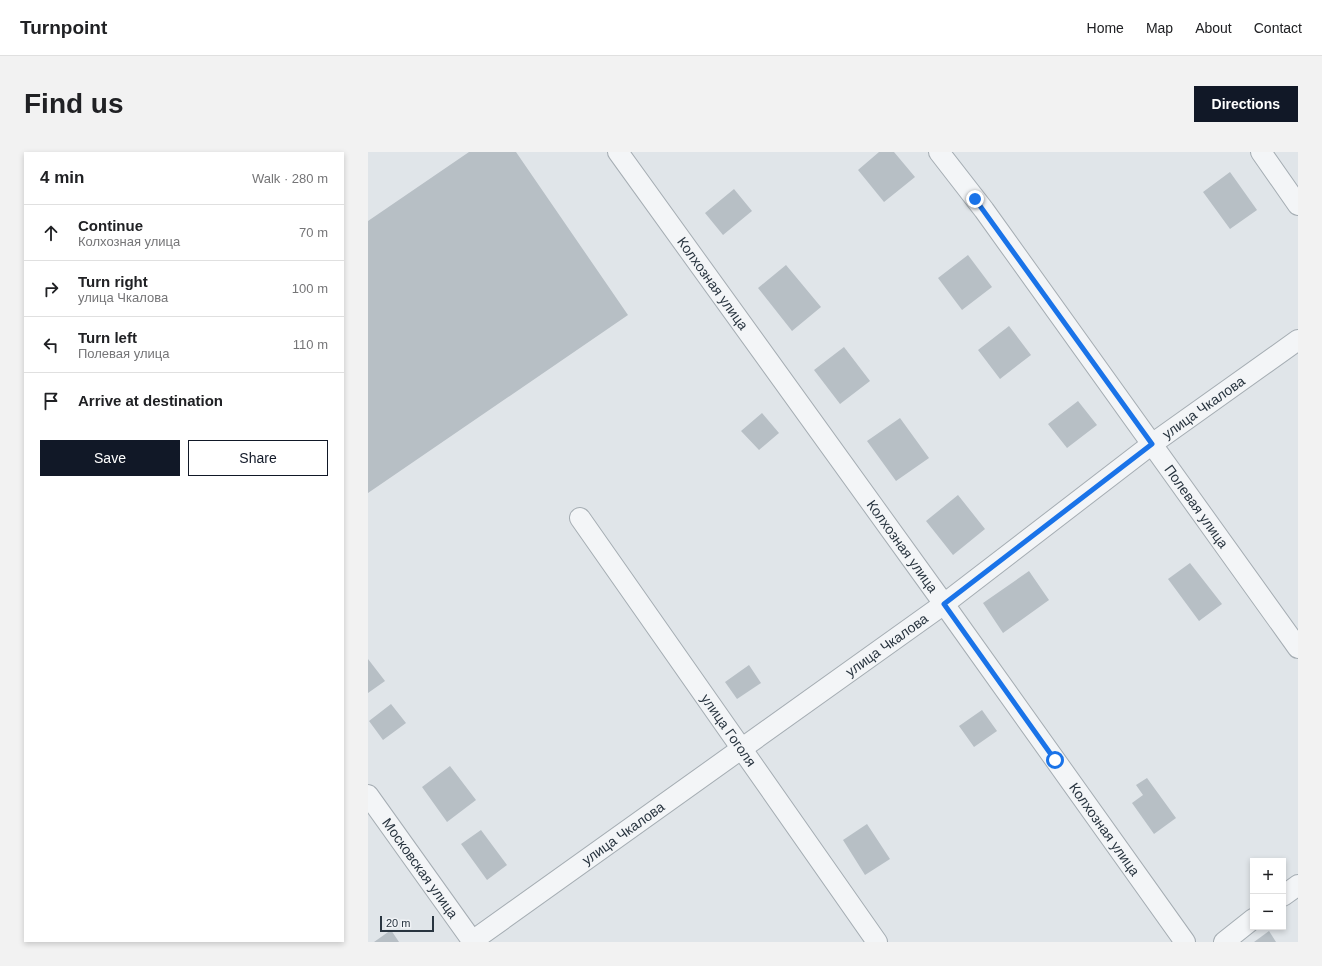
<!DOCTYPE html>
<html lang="en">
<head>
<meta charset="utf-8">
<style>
  :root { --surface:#fff; --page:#f2f2f2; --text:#202124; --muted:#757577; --line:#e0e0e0; --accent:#111827 }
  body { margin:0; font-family:Helvetica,sans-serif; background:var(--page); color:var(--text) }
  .controls { position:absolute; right:12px; bottom:12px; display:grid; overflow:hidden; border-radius:0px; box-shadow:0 2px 6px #0003 }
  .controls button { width:36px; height:36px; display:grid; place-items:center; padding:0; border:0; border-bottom:1px solid var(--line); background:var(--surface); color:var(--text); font:20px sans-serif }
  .scale { position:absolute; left:12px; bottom:10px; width:54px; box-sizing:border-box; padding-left:4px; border:2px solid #293540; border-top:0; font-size:11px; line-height:14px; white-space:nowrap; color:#293540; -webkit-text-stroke:3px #f0f3f6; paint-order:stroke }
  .stop { position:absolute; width:12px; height:12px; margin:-9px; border:3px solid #1a73e8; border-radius:50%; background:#fff }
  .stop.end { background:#1a73e8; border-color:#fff; box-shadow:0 1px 4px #0008 }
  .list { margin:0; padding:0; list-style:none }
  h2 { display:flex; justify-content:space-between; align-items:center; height:52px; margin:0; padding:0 16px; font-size:17px }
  h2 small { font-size:13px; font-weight:400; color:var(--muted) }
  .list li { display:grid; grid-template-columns:26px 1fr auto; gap:12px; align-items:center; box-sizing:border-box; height:56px; padding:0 16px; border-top:1px solid var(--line) }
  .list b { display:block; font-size:15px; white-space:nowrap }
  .list p { margin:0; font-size:13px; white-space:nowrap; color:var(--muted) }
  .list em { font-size:13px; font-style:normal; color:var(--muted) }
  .actions { display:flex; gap:8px; padding:12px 16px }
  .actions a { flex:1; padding:9px 0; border:1px solid var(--accent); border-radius:0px; text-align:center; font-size:14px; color:var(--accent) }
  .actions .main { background:var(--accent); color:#fff }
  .icon { flex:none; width:22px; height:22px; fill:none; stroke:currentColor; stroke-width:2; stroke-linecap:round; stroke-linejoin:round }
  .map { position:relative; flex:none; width:930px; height:790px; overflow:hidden; border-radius:0px }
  header { display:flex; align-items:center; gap:24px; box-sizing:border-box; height:56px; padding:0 20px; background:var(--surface); border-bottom:1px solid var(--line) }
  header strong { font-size:19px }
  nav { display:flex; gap:22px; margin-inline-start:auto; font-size:14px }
  .intro { display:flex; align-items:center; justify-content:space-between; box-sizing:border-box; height:96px; padding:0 24px }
  h1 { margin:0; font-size:28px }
  .button { padding:10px 18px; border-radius:0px; background:var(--accent); color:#fff; font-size:14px; font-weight:700 }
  main { display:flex; gap:24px; padding:0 24px }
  aside { flex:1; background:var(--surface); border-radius:0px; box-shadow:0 2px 6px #0003 }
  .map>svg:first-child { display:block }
</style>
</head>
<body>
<header>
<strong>Turnpoint</strong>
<nav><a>Home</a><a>Map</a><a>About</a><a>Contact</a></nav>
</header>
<div class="intro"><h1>Find us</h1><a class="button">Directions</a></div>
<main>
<aside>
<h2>4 min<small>Walk · 280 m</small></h2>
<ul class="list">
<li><svg class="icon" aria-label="ahead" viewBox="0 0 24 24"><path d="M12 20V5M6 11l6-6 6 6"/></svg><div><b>Continue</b><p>Колхозная улица</p></div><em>70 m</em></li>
<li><svg class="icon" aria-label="right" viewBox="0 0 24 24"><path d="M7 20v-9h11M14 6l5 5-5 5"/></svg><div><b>Turn right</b><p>улица Чкалова</p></div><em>100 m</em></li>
<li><svg class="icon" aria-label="left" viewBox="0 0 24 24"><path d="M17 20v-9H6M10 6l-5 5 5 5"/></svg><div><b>Turn left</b><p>Полевая улица</p></div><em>110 m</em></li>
<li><svg class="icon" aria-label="arrive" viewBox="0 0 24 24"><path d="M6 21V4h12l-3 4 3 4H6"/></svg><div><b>Arrive at destination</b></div></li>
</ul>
<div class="actions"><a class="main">Save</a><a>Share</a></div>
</aside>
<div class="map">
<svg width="930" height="790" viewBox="0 0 930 790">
  <rect width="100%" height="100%" fill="#e0e5e9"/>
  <path fill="#b7bfc5" d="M101,0h47l112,163 -260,178v-272z
    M511,0h15l21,25 -31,25 -26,-32z
    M862,20l27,38 -27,19 -27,-37z
    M366,37l18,22 -29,24 -18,-22z
    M600,103l24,32 -30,23 -24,-32z
    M418,113l35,42 -29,24 -34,-43z
    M641,174l22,29 -31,24 -22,-29z
    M476,195l26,34 -30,23 -26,-34z
    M710,249l19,24 -30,23 -19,-24z
    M394,261l17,20 -20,17 -18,-19z
    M532,266l29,40 -33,23 -29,-40z
    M590,343l27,34 -32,26 -27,-34z
    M822,411l32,41 -23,17 -31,-42z
    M661,419l20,29 -46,33 -20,-30z
    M0,507l17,22 -17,12z
    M381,513l12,18 -24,16 -12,-17z
    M23,552l15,19 -23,17 -14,-19z
    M614,558l15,21 -23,16 -15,-21z
    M82,614l26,34 -29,22 -25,-35z
    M779,626l29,40 -22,16 -22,-31 11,-8 -7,-10z
    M499,672l23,35 -25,16 -22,-35z
    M113,678l26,35 -20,15 -26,-36z
    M23,778l8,12h-25z
    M901,779l7,11h-22z"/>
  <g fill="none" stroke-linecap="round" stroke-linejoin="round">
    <defs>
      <g id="minor">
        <path id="s1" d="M250,0l326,452 241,338"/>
        <path id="s2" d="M571,0l45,58 314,438"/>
        <path d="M893,0l37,53"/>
        <path id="s3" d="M212,366l297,424"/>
        <path id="s4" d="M0,643l105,147"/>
        <path d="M915,744l15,-11"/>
        <path id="s5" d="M103,790l473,-338 208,-160 146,-104"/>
        <path d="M856,790l29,-23"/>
      </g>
    </defs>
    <use href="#minor" stroke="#a5adb3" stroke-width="22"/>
    <use href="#minor" stroke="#f3f5f7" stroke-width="20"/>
  </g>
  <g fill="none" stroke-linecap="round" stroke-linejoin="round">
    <path stroke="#1a73e8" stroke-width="5" d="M607,47l177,245 -208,160 111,156"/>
  </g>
  <g text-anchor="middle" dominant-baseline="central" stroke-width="3" stroke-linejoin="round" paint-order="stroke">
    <g font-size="14" fill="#293540" stroke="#f0f3f6">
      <text stroke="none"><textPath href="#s1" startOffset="162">Колхозная улица</textPath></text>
      <text stroke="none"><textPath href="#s5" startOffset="907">улица Чкалова</textPath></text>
      <text stroke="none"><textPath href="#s2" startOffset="438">Полевая улица</textPath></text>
      <text stroke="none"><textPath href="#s1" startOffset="486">Колхозная улица</textPath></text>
      <text stroke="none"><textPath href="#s5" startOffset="511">улица Чкалова</textPath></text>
      <text stroke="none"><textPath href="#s3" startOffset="259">улица Гоголя</textPath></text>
      <text stroke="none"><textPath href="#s1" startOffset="834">Колхозная улица</textPath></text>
      <text stroke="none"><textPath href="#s5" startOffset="187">улица Чкалова</textPath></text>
      <text stroke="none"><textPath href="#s4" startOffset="90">Московская улица</textPath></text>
    </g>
  </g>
</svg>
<div class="controls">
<button>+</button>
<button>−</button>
</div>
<div class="scale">20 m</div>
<div class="stop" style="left:687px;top:608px"></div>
<div class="stop end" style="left:607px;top:47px"></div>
</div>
</main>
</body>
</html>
